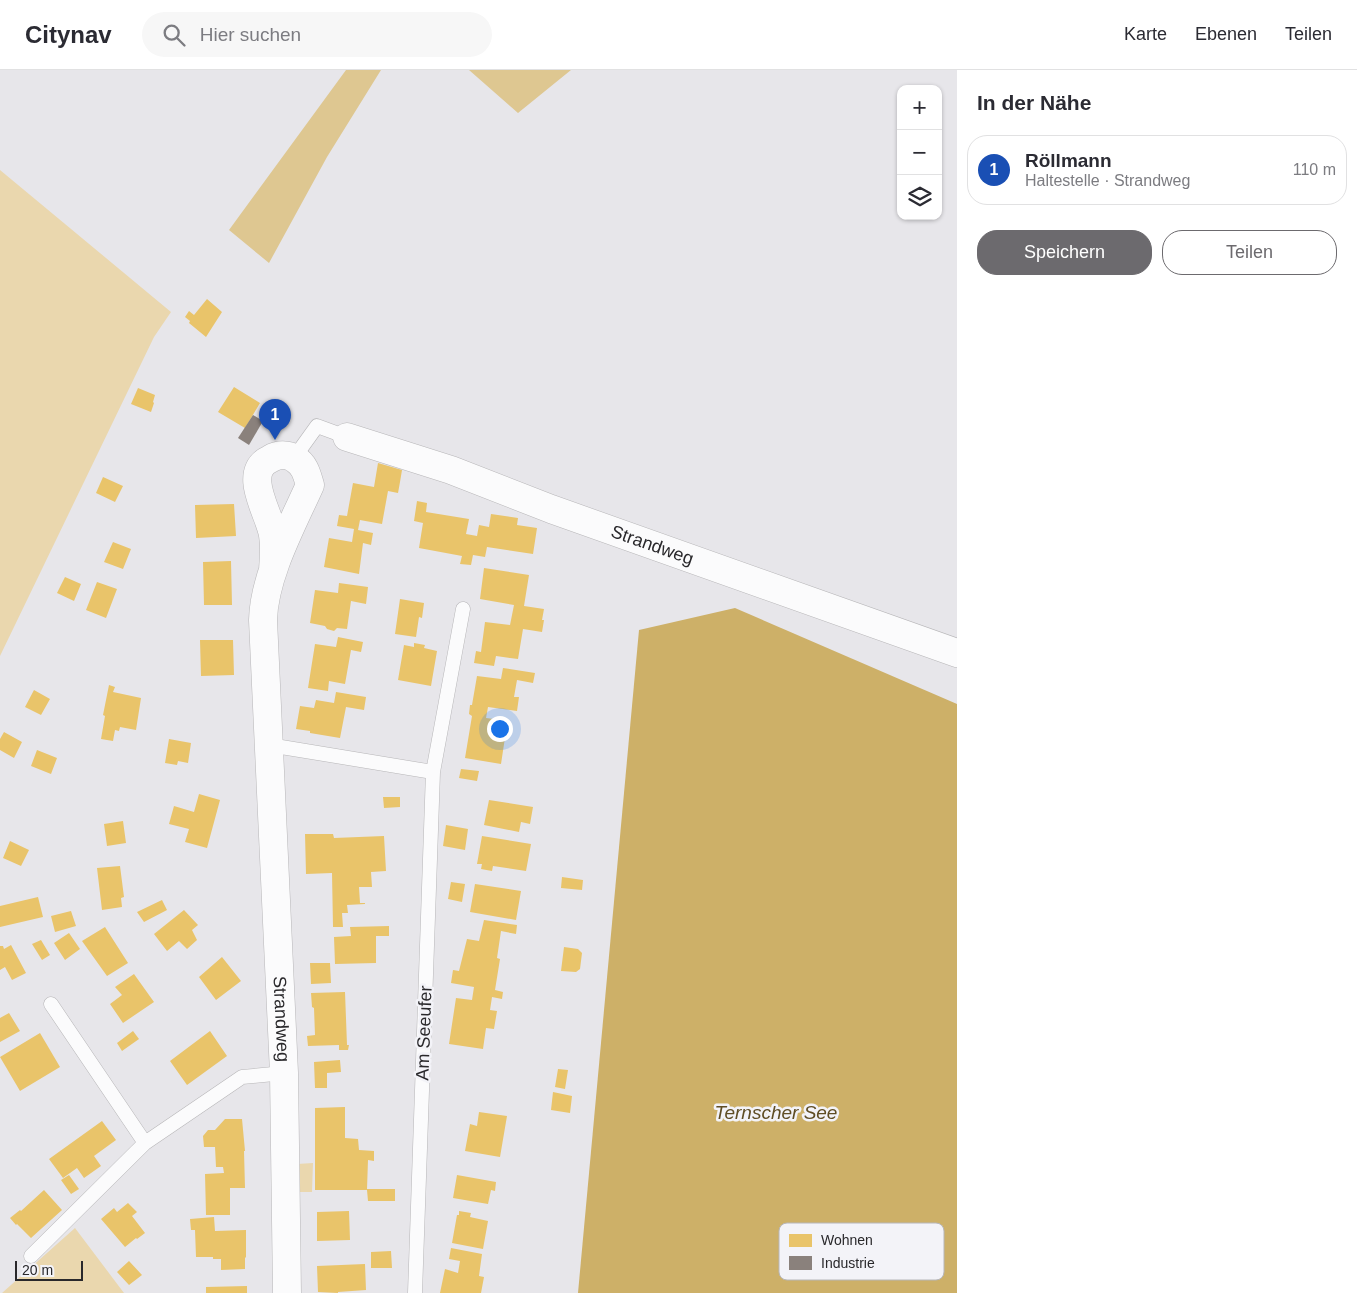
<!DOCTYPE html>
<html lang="de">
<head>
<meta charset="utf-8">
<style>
  :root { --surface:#fff; --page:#f7f7f7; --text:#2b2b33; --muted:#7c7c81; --line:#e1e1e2; --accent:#6c6a6e }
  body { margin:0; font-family:Arial,sans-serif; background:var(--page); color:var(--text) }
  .controls { position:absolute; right:15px; top:15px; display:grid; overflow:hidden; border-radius:10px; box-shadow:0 1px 4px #0004 }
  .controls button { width:45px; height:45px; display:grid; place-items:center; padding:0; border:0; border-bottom:1px solid var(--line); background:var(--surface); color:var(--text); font:25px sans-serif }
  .scale { position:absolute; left:15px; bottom:12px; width:68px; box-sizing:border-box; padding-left:5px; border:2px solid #29282b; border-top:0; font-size:14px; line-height:18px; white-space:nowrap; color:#29282b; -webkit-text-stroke:4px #f3f3f8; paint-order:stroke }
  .you { position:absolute; left:499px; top:658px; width:18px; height:18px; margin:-12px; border:4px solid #fff; border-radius:50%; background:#1a73e8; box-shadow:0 0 0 8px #1a73e833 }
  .badge { display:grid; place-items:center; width:32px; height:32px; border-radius:50%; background:var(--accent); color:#fff; font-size:16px; font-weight:700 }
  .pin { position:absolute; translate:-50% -41px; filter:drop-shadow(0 1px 2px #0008) }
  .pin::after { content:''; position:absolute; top:26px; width:18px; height:15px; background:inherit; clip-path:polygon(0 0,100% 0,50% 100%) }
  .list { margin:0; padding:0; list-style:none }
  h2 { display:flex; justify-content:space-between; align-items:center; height:65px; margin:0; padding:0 20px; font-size:21px }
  h2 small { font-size:16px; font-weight:400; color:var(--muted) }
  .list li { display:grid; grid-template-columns:32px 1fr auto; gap:15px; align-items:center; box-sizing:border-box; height:70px; margin:0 10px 10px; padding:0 10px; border:1px solid var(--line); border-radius:20px }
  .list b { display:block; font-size:19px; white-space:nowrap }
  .list p { margin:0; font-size:16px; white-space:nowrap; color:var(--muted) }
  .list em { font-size:16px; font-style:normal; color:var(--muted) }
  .actions { display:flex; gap:10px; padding:15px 20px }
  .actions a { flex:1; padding:11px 0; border:1px solid var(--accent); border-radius:20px; text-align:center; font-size:18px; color:var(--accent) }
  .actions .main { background:var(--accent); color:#fff }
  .icon { flex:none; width:28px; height:28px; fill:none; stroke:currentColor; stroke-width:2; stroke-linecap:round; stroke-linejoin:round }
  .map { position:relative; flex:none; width:957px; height:1223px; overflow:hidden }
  header { display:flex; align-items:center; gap:30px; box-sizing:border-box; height:70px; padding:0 25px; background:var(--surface); border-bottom:1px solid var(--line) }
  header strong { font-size:24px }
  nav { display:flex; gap:28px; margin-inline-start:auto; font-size:18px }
  .search { width:350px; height:45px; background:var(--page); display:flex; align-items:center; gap:12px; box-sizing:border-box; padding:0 18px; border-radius:28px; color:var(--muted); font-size:19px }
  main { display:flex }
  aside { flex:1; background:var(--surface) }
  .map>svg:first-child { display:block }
</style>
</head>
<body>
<header>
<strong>Citynav</strong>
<div class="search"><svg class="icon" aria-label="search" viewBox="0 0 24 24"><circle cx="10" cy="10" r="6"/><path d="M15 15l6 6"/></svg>Hier suchen</div>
<nav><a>Karte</a><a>Ebenen</a><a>Teilen</a></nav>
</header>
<main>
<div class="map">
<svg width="957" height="1223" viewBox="0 0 957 1223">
  <rect width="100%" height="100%" fill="#e7e6ea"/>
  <path fill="#ead7ae" d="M0,100l171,142 -17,25 -154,319z
    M313,1093l-1,29h-15v-28z
    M75,1158l49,65h-122z"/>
  <path fill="#dec791" d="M346,0h35l-54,87 -58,106 -40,-33z
    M469,0h102l-53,43z"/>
  <path fill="#cdb068" d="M735,538l222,96v589h-379l61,-663z"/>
  <path fill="#e9c46a" d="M207,229l15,13 -16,25 -17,-14 1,-2 -5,-4 4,-6 5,4z
    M234,317l26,16 -15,25 -27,-16z
    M138,318l17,7 -2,7 1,1 -3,9 -20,-8z
    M378,393l24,7 -2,12 -2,11 -10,-2 -6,33 -22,-4 -2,10 15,3 -2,12 -8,-2 -4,31 -35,-7 5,-29 23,4 2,-13 -17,-3 2,-11 8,1 6,-33 21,4z
    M103,407l20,9 -8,16 -19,-9z
    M417,431l10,2 -1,9 43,7 -3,15 11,2 2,-11 10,2 2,-13 27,4 -1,7 20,3 -4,26 -46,-7 -2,10 -12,-2 -2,10 -11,-1 2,-8 -43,-8 4,-25 -9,-2z
    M234,434l2,32 -40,2 -1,-33z
    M113,472l18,7 -8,20 -19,-7z
    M231,491l1,44h-28l-1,-43z
    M484,498l45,7 -5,31 20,3 -2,11h2l-2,12 -19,-3 -5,30 -22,-3 -2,10 -20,-3 2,-12 5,1 4,-30 25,3 4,-20 -34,-6z
    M65,507l16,7 -7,17 -17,-8z
    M97,512l20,7 -11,29 -20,-8z
    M339,513l29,4 -2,17 -15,-3 -4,28 -10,-1 -3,3 -7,-2 -2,-3 -15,-3 5,-33 23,3z
    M400,529l24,4 -2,15 -3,-1 -3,20 -21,-3z
    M338,567l25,5 -2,10 -10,-2 -6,34 -16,-3 -1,10 -20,-3 7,-44 21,3z
    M200,570h33l1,35 -33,1z
    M414,573l11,2 -1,3 13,3 -6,35 -33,-6 6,-35 10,2z
    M503,598l32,5 -2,10 -16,-3 -3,17h5l-2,14 -29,-4 -2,11 16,2 -2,11h6l-5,33 -36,-6 7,-42 -3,-2 1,-9h2l5,-29 24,3z
    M109,615l6,2 -2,5 28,6 -5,32 -16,-3 -1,4 -4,-1 -2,11 -12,-2 4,-23 -2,-1z
    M34,620l16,9 -9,16 -16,-8z
    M336,622l30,5 -2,13 -18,-3 -6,31 -30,-5v-2l-14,-2 4,-23 14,2 2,-8 18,3z
    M4,662l18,10 -8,16 -14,-8v-11z
    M169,669l22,4 -3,20 -10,-2 -1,4 -12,-2z
    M37,680l20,8 -6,16 -20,-8z
    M461,699l18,2 -2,10 -18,-3z
    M199,724l21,6 -13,48 -22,-6 4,-13 -20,-5 5,-18 20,6z
    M383,727h17v10l-16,1z
    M489,730l44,7 -3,17 -9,-2 -2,10 -35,-7z
    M123,751l3,22 -19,3 -3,-22z
    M446,755l22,4 -3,21 -22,-4z
    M305,764h28l1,4 50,-2 2,35 -15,1 1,15h-13l1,16h5v1l-18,1 1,8h-6l1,14h-10l-1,-54 -26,1z
    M482,766l49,8 -5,27 -33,-5 -1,5 -11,-2 1,-5h-5z
    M10,771l19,9 -8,16 -18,-8z
    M120,796l4,31 -3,1 1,9 -20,3 -5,-42z
    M562,807l21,3 -1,10 -21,-2z
    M451,812l14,2 -3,18 -14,-3z
    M475,814l46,7 -5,29 -46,-8z
    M38,827l5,20 -43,10v-21z
    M162,830l5,10 -23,12 -7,-10z
    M184,840l14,15 -6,5 5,10 -10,9 -8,-8 -12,10 -13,-17z
    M71,841l5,15 -21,6 -4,-16z
    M484,850l33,5 -1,9 -15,-3 -4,27 3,1 -5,31 8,2 -1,7 -10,-2 -2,13 7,1 -3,18 -8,-1 -3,21 -34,-5 7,-46 16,2 2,-13 -23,-4 2,-13 6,1 8,-32 12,2z
    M389,856v10h-13v27l-41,1 -1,-27 17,-1 -1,-9z
    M105,857l23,36 -21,13 -25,-35z
    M69,863l11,16 -15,11 -11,-17z
    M41,870l9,15 -8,5 -10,-16z
    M11,875l15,28 -14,7 -7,-13 -5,3v-24h3l1,3z
    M564,877l14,2 4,4 -2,16 -4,3 -15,-1z
    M222,887l19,24 -25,19 -17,-23z
    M310,893h20l1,20 -20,1z
    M134,904l20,28 -31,21 -13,-19 12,-9 -7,-8z
    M345,922l2,53h2l-1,5h-9v-5l-31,1 -1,-10 8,-1 -1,-27 -2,-1 -1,-14z
    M9,943l11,18 -20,11v-24z
    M133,961l6,8 -17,12 -5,-8z
    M210,961l17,25 -40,29 -17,-24z
    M40,963l20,34 -40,24 -20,-34z
    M340,990l1,12 -14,1v15h-12l-1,-26z
    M558,999l10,1 -3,19 -10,-2z
    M553,1022l19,4 -2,17 -19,-3z
    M345,1037v31l13,1 1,11 15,1v10l-6,-1 -1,29h28v12h-27l-1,-11h-52v-82z
    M479,1042l28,4 -7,41 -35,-6 5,-27 7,2z
    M225,1049h17l3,32h-1l1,37h-15v27h-24l-1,-41 19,-1 -1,-6h-7l-1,-20h-11l-1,-11 5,-6h7z
    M102,1051l14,19 -22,16 7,10 -17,12 -7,-10 -14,10 -14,-19z
    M69,1105l10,14 -8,5 -10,-14z
    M457,1105l39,7 -1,9 -4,-1 -3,14 -35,-6z
    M44,1120l18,20 -31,28 -14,-14 -1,1 -6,-7 10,-8 1,1z
    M128,1133l9,9 -5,4 13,17 -8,6 -1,-1 -11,9 -24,-28 13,-11 3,4z
    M349,1141l1,29 -33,1v-29z
    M459,1141l12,2 -1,4 18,4 -5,28 -31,-6 5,-28h2z
    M214,1147l1,14 31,-1v28l-1,-1v12l-24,1v-11h-8v-2h-17l-1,-27h-4l-1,-11z
    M451,1178l31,6 -3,22 5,1 -3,16h-41l5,-24 13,4 2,-12 -11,-2z
    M391,1181l1,17h-21v-16z
    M129,1191l13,14 -13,10 -12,-13z
    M365,1194l1,26 -28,2v1l-20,-1 -1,-26z
    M247,1216v7h-41v-6z"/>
  <path fill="#8a817c" d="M253,345l10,6 -14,24 -11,-7z"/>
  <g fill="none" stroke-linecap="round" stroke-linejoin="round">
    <defs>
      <path id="lane" d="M294,388l23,-32 30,11
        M269,675l164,27 30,-163
        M51,934l94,139 97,-66 42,-4
        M31,1186l114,-113
        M415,1223l18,-521"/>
      <g id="street">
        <path id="s1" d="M347,367l104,33 100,39 406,144"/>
        <path id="s2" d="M273,500c1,-12 2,-23 0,-35 -3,-21 -32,-62 -3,-76 8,-5 18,-5 25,0 10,6 12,16 15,26 -18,40 -46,91 -47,135l21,453 3,220"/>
      </g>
    </defs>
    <use href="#lane" stroke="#b7b6b8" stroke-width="15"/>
    <use href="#street" stroke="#b7b6b8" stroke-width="29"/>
    <use href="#lane" stroke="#fbfbfc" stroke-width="14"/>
    <use href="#street" stroke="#fbfbfc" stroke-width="28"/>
  </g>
  <g text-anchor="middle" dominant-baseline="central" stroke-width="5" stroke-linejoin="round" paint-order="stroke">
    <g font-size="18" fill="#29282b" stroke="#f3f3f8">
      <text stroke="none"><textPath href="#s1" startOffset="324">Strandweg</textPath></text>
      <text stroke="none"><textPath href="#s2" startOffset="719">Strandweg</textPath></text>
      <text transform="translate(424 963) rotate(-88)">Am Seeufer</text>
    </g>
    <g font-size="19" font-style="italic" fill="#5f4d24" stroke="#f3f3f8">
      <text x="776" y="1042">Ternscher See</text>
    </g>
  </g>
  <rect x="779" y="1153" width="165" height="57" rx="8" fill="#f3f3f8" stroke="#b6b6ba" stroke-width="1"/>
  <rect x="789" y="1164" width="23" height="13" fill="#e9c46a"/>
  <rect x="789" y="1186" width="23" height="14" fill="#8a817c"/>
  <g font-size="14" fill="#29282b">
    <text x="821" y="1175">Wohnen</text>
    <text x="821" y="1198">Industrie</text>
  </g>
</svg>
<div class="controls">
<button>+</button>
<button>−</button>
<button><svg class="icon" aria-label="layers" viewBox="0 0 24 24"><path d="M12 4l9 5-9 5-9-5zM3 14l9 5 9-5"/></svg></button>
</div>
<div class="scale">20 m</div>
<div class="you"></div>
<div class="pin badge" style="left:275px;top:370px;background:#1a4fb4">1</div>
</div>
<aside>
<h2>In der Nähe<small></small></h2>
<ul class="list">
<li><span class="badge" style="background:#1a4fb4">1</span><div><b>Röllmann</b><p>Haltestelle · Strandweg</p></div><em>110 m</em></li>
</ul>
<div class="actions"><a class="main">Speichern</a><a>Teilen</a></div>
</aside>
</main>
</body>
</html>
